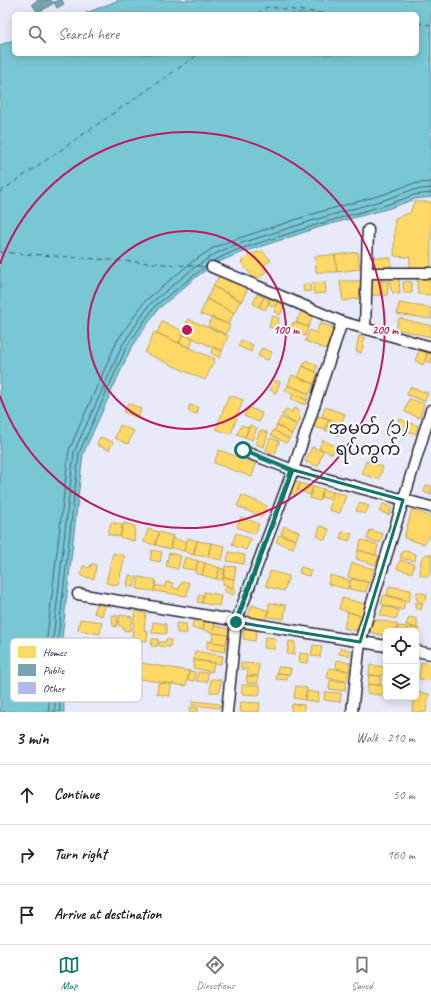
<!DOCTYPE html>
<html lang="en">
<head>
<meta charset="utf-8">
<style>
  :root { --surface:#fff; --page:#f6f6f6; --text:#222; --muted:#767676; --line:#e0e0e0; --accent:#0f766e }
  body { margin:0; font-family:Caveat,"Noto Sans Myanmar",sans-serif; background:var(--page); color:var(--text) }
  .controls { position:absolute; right:12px; bottom:12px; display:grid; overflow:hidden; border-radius:6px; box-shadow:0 2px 10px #0003 }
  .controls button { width:36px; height:36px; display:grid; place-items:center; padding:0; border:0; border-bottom:1px solid var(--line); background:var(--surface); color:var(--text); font:20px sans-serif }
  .stop { position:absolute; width:12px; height:12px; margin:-9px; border:3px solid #0f766e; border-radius:50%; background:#fff }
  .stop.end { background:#0f766e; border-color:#fff; box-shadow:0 1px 4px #0008 }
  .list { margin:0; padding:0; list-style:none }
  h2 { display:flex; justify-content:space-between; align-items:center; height:52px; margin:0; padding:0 16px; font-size:17px }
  h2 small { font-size:13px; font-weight:400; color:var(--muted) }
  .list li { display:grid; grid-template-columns:26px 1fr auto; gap:12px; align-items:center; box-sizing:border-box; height:60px; padding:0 16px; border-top:1px solid var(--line) }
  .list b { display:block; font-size:15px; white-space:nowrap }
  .list em { font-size:13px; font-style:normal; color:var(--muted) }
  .icon { flex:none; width:22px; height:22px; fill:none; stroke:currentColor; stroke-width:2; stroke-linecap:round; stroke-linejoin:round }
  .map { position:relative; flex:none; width:431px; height:712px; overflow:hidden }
  .search { position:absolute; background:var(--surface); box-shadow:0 2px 10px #0003; left:12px; right:12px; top:12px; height:44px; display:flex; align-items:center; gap:10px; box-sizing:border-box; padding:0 14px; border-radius:6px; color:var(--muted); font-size:15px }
  .sheet { height:232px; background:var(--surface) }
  nav { display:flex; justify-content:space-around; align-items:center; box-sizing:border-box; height:56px; border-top:1px solid var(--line); background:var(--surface); font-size:11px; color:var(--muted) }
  nav a { display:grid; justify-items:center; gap:2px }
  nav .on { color:var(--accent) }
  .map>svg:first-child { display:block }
</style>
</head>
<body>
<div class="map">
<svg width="431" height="712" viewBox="0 0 431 712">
  <rect width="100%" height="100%" fill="#e8eaf9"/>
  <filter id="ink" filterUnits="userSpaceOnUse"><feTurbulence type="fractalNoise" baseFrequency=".025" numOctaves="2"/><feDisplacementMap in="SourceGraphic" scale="8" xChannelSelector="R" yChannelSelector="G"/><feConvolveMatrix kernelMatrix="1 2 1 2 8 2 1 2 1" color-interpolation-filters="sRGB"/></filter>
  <g filter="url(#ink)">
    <path fill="#78c7d4" stroke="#568597" d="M119,0h312v197l-16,2 -25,9 -70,19 -85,28 -16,7 -19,12 -42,35 -27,39 -48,106 -21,184 2,74h-64v-667l14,-5v14h403v-40h-333z"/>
    <path fill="#ffd966" stroke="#bda259" d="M414,202h17v66l-21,-1v-10l-16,-1 1,-38 15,-5z
      M262,251l9,9 -8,6 -12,-12z
      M358,252l2,17 -23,3 -2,-17z
      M251,254l12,12 3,6 -11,8 -14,-18z
      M335,255l2,17h-21l-1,-16z
      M373,257l18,1v11l-18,-1z
      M221,273l27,15 -7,14 -28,-16z
      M417,276l13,1 1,18 -13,-1z
      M370,277h12l-2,18h-10z
      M390,278h9l1,16 -7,-1 -3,-6z
      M340,281h26v16l-23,4z
      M381,281h7l-1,14h-7z
      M325,282l1,11 -12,1 -1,-11z
      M403,282h9v11h-8z
      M310,284l1,7 -7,1 -1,-7z
      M213,286l28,14 -7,13 -27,-14z
      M257,294l7,3 -5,10 -6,-3z
      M264,297l6,3 -5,10 -6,-3z
      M271,297l7,3 -3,7 -7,-3z
      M207,299l27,14 -6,11 -28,-10z
      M278,300l7,4 -5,11 -6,-3z
      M399,303l32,5v11l-34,-5z
      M301,312l12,4 -5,11 -12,-5z
      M272,316l7,2 -2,11 -8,-2z
      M212,317l18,8 -4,9 -18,-8z
      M399,318l32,8v11l-35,-8z
      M188,319l40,17 -6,15 -39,-17z
      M162,321l22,11 -5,11 -22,-10z
      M293,322l15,5 -3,9 -15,-5z
      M320,323l14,5 -8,21 -21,-8 5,-11 6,3z
      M154,332l61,27 -10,21 -60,-27z
      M183,334l10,4 -3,10 -11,-5z
      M359,336l6,2 -4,15 -5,-2z
      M241,340l12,5 -2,7 -13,-6z
      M213,347l9,4 -2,7 -9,-5z
      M262,348l10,4 -4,8 -10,-4z
      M419,350l9,3 -5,12 -8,-4z
      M428,350l3,1v12l-6,-2z
      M306,360l12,6 -3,6 -12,-6z
      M303,366l15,7 -4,11 -16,-7z
      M292,375l22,9 -5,10 -21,-9z
      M275,380l5,2 -4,11 -6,-3z
      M288,385l21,9 -2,6 -22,-9z
      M410,387l18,6 -3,8 -18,-6z
      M293,394l14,6 -2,5 -14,-6z
      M229,395l14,5 -12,34 -15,-5z
      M409,399l15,4 -4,15 -15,-6z
      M128,403l13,6 -3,9 -14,-6z
      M189,405l9,2 -1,7 -8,-2z
      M248,407l14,6 -3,9 -15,-6z
      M325,407l20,7 -4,10 -19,-8z
      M294,408l6,3 -2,5 3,2 -4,7 -15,-10 4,-6 6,3z
      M318,416l11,3 -4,11 -12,-4z
      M281,417l16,8 -5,9 -15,-9z
      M329,419l15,7 -3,10 -16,-6z
      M399,419l19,7 -2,8 -20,-7z
      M120,425l14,6 -6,13 -13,-6z
      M242,425l7,3 -4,9 -8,-3z
      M250,425l7,3 -5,12 -7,-3z
      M277,425l15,9 -3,5 -15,-9z
      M260,430l8,3 -4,14 -9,-3z
      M274,430l15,9 -3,4 -15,-8z
      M100,437l13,5 -4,8 -12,-5z
      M270,438l9,3 -4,13 -9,-3z
      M323,440l14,7 -5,7 -13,-6z
      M312,447l11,4 -5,15 -13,-4z
      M219,450l37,14 -4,13 -38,-14z
      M366,461l17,6 -4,12 -17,-5z
      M291,480l9,3 -4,12 -9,-2z
      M300,483l13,4 -3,8 -12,-5z
      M426,485l5,1v9l-7,-3z
      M313,487l10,2 -3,12 -10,-3z
      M323,489l10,3 -2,8 -10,-3z
      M333,492l13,3 -6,18 -11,-3z
      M242,495l25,11 -5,11 -25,-11z
      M359,503l10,3 -4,8 -9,-3z
      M383,504l9,3 -3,8 -10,-4z
      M412,509l19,8v17l-7,10 -20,-6z
      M241,517l18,7 -4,10 -18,-7z
      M111,522l11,3 -2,12 -12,-3z
      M124,523l11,3 -1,15 -14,-4z
      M284,526l15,6 -3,8 -15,-6z
      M320,526l9,3 -4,11 -8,-4z
      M148,529l11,3 -4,13 -11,-3z
      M370,530l13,4 -3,9 -13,-4z
      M159,532l14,4 -3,13 -15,-4z
      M342,532l10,2 -3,7 -9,-3z
      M236,533l15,6 -5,11 -14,-5z
      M279,535l17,5 -3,8 -17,-6z
      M172,538l14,4 -2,9 -14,-4z
      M188,538l9,3 -4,14 -9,-4z
      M361,540l17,5 -2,10 -18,-5z
      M197,541l14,2 -3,14 -14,-2z
      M211,543l14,3 -3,14 -14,-3z
      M152,550l10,2 -2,10 -10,-2z
      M358,550l21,6 -3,9 -20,-6z
      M405,551l11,3 -1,7 -15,-3 2,-6z
      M229,552l16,3 -1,9 -17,-3z
      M113,553l12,3 -7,29 -12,-2z
      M169,553l12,3 -3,13 -12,-3z
      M426,554l5,1v16l-3,6 -8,-2 1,-15z
      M185,557l13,4 -3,9 -13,-2z
      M400,560l14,4 -2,9 -15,-4z
      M198,561l7,2 -3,12 -7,-2z
      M205,563l15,5 -4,11 -14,-4z
      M352,563l22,6 -4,14 -22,-6z
      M91,564l5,1 -2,14 -13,-3 2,-10 7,2z
      M225,566l11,1 -2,12 -11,-2z
      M301,567l10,3 -2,6 -10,-3z
      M220,568l6,2 -4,10 -6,-1z
      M270,571l19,5 -5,15 -18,-5z
      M129,575l8,2 -3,10 -7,-1z
      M330,575l19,5 -1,9 -20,-5z
      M139,577l17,3 -2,11 -17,-2z
      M223,577l11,2 -1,9 -10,-4z
      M351,579l17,3 -2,10 -17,-3z
      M166,582l7,1v5l6,1 3,-7h7l-2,14 -33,-5 1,-6 10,2z
      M227,586l9,4 -3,5 -9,-4z
      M389,586l22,4 -2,11 -22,-6z
      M204,592l17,3 -2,11 -17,-3z
      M417,592l10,2 -1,5 -3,4 -7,-4z
      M199,595h5l-2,8 -5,-1z
      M384,595l21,6 -2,9 -22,-6z
      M342,598l23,6 -3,12 -23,-7z
      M416,602l7,2 -2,6 -6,-2z
      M269,603l17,2 -2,14 -16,-2z
      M96,604l9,2 -3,10 -8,-3z
      M252,605l17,6 -5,11 -16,-6z
      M383,606l16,4 -3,9 -16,-4z
      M135,611l11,2 -2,17 4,1 -1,10 -15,-2z
      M348,612l14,4 -5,15 -13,-3z
      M112,615l6,1 -2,11 -3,-1z
      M120,615l12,2 -2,14 -7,-1 1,-2 -6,-3z
      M409,617l8,2v9l-11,-3z
      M194,618l11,2 -2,10 -11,-2z
      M80,619l22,3 -2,12 -22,-4z
      M374,619l23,5 -2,7h-9v5l-16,-4z
      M205,620l10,2 -2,11 -10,-3z
      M153,622l13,2v10l-14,-1z
      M176,623l10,1 1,9h-10z
      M215,626l14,3 -1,6 -15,-2z
      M398,626l9,1 -1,4h-9z
      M409,627l10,2 -1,11h-2v-9h-9z
      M244,628l13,2 -2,11 -12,-2z
      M213,633l15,2 -2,9 -14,-2z
      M265,637l11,1 -1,11 -11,-1z
      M152,639h6v7h-7z
      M166,639l5,1 -1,7 -10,-1 -1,-4h7z
      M207,641l19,3 -1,8 -18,-3z
      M289,641l6,1 -1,13 -7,-1z
      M313,645l9,1 -2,11 -9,-1z
      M340,648l10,2v6l-11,-2z
      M195,651l28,5 -2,8 -27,-4z
      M300,653l9,1 -1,9 -9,-1z
      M194,660l20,3 -2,9 -19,-4z
      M337,660l13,3 -1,8 -13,-3z
      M130,661l59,10 -3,15 -60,-9z
      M421,662l10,2v16l-12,-1z
      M241,663l18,1 -1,12h-11l1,-7h-7z
      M370,665l16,2 -1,9 -16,-1z
      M278,667l13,1 -1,6 -13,-1z
      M329,668l20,3 -2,10 -20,-3z
      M189,671l6,1v9l-7,-1z
      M198,672l10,1 -1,9 -10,-1z
      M277,673l11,1 -1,6 -11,-1z
      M369,675l12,1 -1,9 -12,-1z
      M247,676h11v7h-11z
      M211,679l10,1 -1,12h-10z
      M330,680l16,2 -1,9 -16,-2z
      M158,683l13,1 -1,12 -13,-2z
      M368,684l18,2v10l-19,-3z
      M242,685h18v10l-18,-1z
      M296,686l11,2 -2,12 -11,-2z
      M307,691l12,2 -1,9 -13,-2z
      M325,692l16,1 -1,9 -16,-2z
      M416,692l13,2 -3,18h-14l2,-15h2z
      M193,701l27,3v4l-28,-3z
      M241,702l19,1 -1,9h-19z
      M292,704l12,1v7h-13z
      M190,707l8,1v4h-9z"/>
    <path fill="#76a5af" stroke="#5d7e8c" d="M38,0h13l3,3 -16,10 -6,-9z
      M58,0h4l2,4 -7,4 -3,-6z"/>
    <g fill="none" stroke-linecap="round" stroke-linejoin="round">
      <path stroke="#446478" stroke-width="1" d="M213,261l21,-10 85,-27 70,-20 25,-9 17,-2
        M49,712l-2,-75 22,-187 48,-109 28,-40 47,-39 21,-14 17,-7 86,-28 69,-19 26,-10 20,-2
        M55,712l-2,-74 21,-186 49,-108 27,-40 45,-37 20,-13 17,-8 86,-27 69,-20 25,-9 19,-2
        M60,712l-2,-74 21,-185 48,-107 28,-40 51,-40"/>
      <path stroke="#405c71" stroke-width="1" stroke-dasharray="5 4" stroke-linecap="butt" d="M257,14l10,-7 64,7
        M417,23l14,2
        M0,192l199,-138
        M0,252l207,15"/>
      <defs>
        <path id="minor" d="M212,267l130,55 89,25
          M367,273h64
          M365,329l3,-99
          M243,451l50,19 138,37
          M78,594l308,52
          M416,651l15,3
          M227,712l9,-90 57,-152 49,-148
          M352,712l8,-70 71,-232"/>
      </defs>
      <use href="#minor" stroke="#22223b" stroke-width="13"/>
      <use href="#minor" stroke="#fff" stroke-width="10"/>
    </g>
  </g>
  <g fill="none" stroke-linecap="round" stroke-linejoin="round" filter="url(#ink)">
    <path stroke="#0f766e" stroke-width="5" d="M236,622l56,-152 -49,-20"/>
  </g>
  <path fill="none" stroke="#0f766e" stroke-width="3" stroke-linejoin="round" d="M293,470l110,30 -43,142 -124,-20z"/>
  <g fill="none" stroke="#c2185b" stroke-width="2">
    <circle cx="187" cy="330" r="99"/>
    <path d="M0 264A198 198 0 1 1 0 396"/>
  </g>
  <g text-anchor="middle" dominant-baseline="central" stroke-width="4" stroke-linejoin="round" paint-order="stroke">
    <g font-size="18" fill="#22223b" stroke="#fff">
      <text x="368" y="428">အမှတ် (၁)<tspan x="368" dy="21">ရပ်ကွက်</tspan></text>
    </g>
  </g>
  <rect x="10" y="638" width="132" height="64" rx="6" fill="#fff" stroke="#bdbdc4" stroke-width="1"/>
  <rect x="18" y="646" width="18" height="12" fill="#ffd966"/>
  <rect x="18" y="664" width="18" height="12" fill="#76a5af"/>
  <rect x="18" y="682" width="18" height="12" fill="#b3baeb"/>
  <g font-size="11" fill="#22223b">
    <text x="43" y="656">Homes</text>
    <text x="43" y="674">Public</text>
    <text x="43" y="692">Other</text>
  </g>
  <circle cx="187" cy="330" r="6" fill="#c2185b" stroke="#fff" stroke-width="2"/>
  <g font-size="12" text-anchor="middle" font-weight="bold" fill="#c2185b" stroke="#fff" stroke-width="4" stroke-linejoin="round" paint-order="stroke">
    <text x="286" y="334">100 m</text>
    <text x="385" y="334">200 m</text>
  </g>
</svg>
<div class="controls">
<button><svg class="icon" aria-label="locate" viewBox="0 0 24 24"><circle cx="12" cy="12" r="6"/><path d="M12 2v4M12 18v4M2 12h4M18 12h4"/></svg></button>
<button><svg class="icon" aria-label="layers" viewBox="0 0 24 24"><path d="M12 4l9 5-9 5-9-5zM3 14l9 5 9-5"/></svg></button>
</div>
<div class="stop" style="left:243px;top:450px"></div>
<div class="stop end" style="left:236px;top:622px"></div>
<div class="search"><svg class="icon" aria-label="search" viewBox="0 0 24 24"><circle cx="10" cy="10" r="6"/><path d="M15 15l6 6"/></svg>Search here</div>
</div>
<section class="sheet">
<h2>3 min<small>Walk · 210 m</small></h2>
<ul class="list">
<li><svg class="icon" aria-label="ahead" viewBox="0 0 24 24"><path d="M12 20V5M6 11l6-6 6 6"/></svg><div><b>Continue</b></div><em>50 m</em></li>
<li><svg class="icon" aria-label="right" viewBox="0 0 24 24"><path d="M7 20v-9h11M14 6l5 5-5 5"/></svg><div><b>Turn right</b></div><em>160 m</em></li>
<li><svg class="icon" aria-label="arrive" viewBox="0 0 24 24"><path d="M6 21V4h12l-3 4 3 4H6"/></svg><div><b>Arrive at destination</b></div></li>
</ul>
</section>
<nav>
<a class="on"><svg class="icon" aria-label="map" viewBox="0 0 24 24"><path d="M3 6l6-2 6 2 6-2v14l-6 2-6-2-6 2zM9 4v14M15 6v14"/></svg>Map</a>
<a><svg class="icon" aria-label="directions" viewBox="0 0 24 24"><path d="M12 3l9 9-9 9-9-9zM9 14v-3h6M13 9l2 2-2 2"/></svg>Directions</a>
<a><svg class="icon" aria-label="saved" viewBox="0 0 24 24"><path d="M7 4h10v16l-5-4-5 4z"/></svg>Saved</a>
</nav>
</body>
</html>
